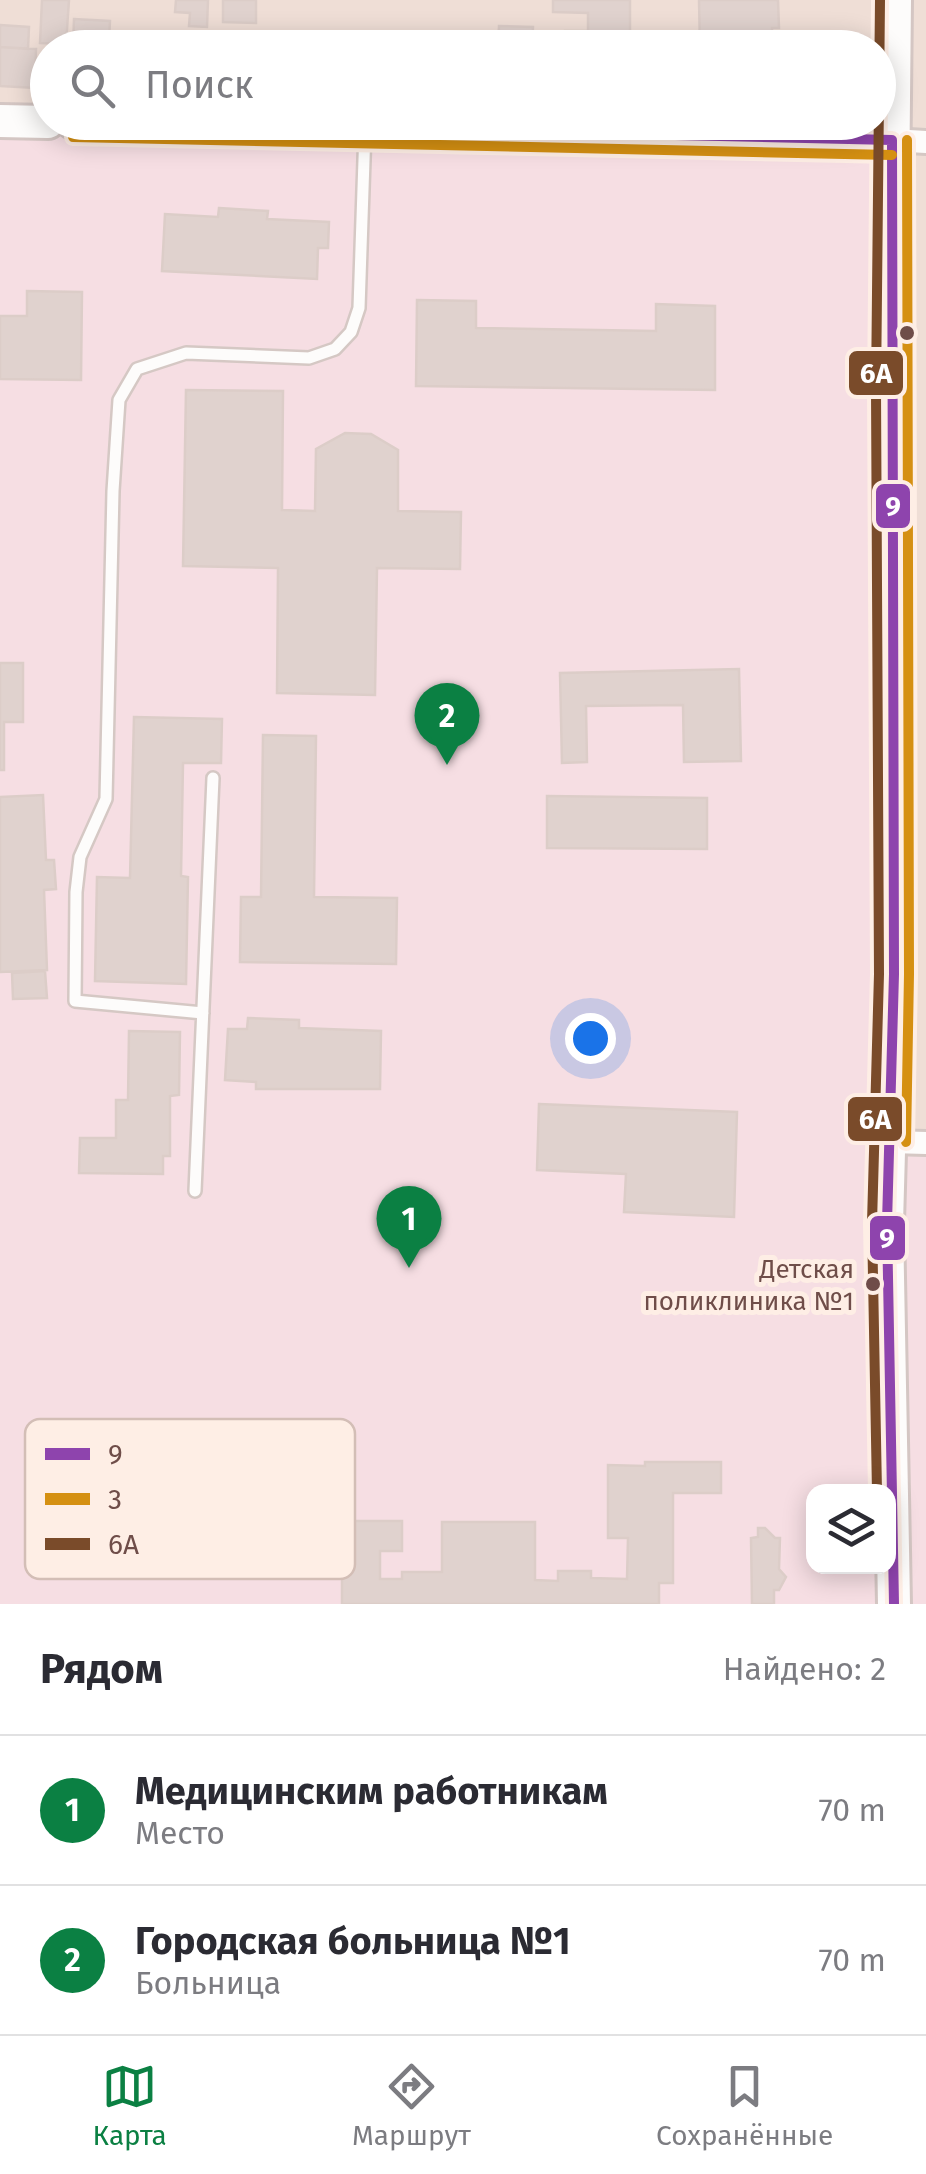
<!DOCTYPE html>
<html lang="ru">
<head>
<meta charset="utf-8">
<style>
  :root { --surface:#fff; --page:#f7f7f7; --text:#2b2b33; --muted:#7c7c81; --line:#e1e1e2; --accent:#0b8043 }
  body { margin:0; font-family:"Fira Sans",sans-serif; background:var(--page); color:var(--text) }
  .controls { position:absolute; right:30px; bottom:30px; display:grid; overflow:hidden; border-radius:20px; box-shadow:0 5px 25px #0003 }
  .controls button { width:90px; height:90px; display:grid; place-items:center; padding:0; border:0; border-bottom:2px solid var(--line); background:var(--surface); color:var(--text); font:50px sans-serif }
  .you { position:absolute; left:590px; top:1038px; width:35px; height:35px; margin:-25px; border:8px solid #fff; border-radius:50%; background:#1a73e8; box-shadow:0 0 0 15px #1a73e833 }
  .badge { display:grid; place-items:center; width:65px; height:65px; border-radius:50%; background:var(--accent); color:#fff; font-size:32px; font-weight:700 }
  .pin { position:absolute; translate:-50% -82px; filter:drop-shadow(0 2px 5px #0008) }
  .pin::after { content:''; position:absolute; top:52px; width:35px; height:30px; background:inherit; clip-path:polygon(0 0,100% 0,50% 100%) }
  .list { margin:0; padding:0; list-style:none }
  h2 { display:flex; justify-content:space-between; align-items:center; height:130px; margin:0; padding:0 40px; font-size:42px }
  h2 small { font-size:32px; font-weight:400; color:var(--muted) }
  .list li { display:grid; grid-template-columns:65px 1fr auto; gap:30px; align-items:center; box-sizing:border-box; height:150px; padding:0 40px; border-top:2px solid var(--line) }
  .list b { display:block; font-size:38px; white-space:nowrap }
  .list p { margin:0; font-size:32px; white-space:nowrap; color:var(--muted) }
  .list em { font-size:32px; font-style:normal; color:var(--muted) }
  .icon { flex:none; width:55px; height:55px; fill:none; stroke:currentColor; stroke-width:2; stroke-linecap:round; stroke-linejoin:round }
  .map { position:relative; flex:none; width:926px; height:1604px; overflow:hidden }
  .search { position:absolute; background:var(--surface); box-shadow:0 5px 25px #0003; left:30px; right:30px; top:30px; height:110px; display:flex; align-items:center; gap:25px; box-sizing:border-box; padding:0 35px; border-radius:55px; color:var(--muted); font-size:38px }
  .sheet { height:430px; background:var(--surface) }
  nav { display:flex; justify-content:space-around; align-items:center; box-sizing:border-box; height:140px; border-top:2px solid var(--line); background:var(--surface); font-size:28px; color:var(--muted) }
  nav a { display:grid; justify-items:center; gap:5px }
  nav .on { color:var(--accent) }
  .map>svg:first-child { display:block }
</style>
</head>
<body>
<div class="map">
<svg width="926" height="1604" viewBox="0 0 926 1604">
  <rect width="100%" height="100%" fill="#f4ebe6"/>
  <path fill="#efded6" d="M0,0h926v1143l-35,-1 -818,-1019 805,-1v-74h-830l-1,74 -47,-1z"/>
  <path fill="#f6dee3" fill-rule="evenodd" d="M0,121l892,19 -1,1001 35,2v461h-926zM814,1492h74v74h-74z"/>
  <path fill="#e0d2ce" stroke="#dccdc8" stroke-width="2.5" d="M42,0h27l-3,44 -26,-1z
    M176,0h32l-1,27 -18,-1 1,-13 -15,-1z
    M223,0h33v23l-33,-1z
    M553,0h77v48h-65v-17h23v-18l-35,-1z
    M699,0h79l1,28h-7v20h-72z
    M74,19l36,2 -1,19h7v8h-43z
    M0,25l29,2 -1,22 -28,-2z
    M499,26l34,1 -1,21h-34z
    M413,32h35v16h-35z
    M282,39v9h-38v-8z
    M145,40l49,1v7h-49z
    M644,42l52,1v5h-52z
    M0,47l36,2 -1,39 -35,-2z
    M219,208l49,3 -1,8 62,3 -1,26h-10l-1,31 -155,-8 3,-57 53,3z
    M27,291l55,1 -1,88 -81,-1v-63h27z
    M417,300l59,1v27l180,3v-27l59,2v84l-299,-4z
    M186,390l97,1 -1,119 33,1 1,-62 29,-16 26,1 27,16v61l63,1 -1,57 -83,-1 -2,127 -98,-2 1,-125 -95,-2z
    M0,663h23v59h-19v48h-4z
    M739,669l2,92 -57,1 -1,-57 -97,1 1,56 -25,1 -2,-90z
    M134,717l88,2 -1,44h-38l-2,113 7,1 -2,107 -91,-3 2,-104 33,1z
    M263,735l53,1 -2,161 83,1 -1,66 -156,-2 1,-65h20z
    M43,795l3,65h8l2,29 -12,1 3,80 -47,2v-175z
    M547,796l160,2v51l-160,-1z
    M45,971l2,27 -34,1 -1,-26z
    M248,1018l51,2v8l82,3 -1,58h-124v-7l-31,-2 3,-51h19z
    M129,1031l51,1 -1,63 -9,1v60h-7v18l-84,-1 1,-35h36v-38h12z
    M539,1104l198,8 -3,105 -110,-5 2,-38 -89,-4z
    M645,1462h76v31h-48v90h-14v21h-317v-35h-15v-27h10v-21h65v30h-22v28h22v-7h40v-50h93v58l23,1v-10h33v7l36,1 1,-41h-20v-73l37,1z
    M758,1528h7l10,10h5l-1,31 7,8 -7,13h-5v14h-22l-1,-66 7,-1z"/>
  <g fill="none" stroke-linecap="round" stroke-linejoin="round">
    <defs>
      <path id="lane" d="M203,1013l-128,-12 1,-109 4,-35 26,-58 7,-308 6,-91 18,-31 49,-16 123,5 26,-9 16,-17 8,-24 6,-178
        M195,1191l18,-413"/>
      <path id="street" d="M892,140l34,2
        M891,1142l35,1"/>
      <path id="secondary" d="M0,121l48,1
        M73,122l819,18
        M894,1604l-7,-381 7,-249 -3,-584 4,-390"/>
    </defs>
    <use href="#lane" stroke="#d5c8c4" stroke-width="16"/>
    <use href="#street" stroke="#d5c8c4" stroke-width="28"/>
    <use href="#secondary" stroke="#d4c6c3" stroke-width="38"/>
    <use href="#lane" stroke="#fdfcfb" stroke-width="11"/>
    <use href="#street" stroke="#fdfcfb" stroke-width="22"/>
    <use href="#secondary" stroke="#fdfcfb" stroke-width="32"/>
    <defs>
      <path id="bus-1" d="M96,122l796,18
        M892,140l2,834 -7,249 7,381"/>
      <path id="bus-2" d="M73,137l819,18
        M906,1142l3,-168 -2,-834"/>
      <path id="bus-3" d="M877,1492l-5,-269 7,-249 -3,-584 4,-390"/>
    </defs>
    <use href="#bus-1" stroke="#feeee5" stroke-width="18"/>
    <use href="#bus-2" stroke="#feeee5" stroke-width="18"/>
    <use href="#bus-3" stroke="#feeee5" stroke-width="18"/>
    <use href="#bus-1" stroke="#8e44ad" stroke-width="10"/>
    <use href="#bus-2" stroke="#d59012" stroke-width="10"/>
    <use href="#bus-3" stroke="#7a4b2a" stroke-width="10"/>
  </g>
  <g fill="#6f4d49" stroke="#feeee5" stroke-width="4">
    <circle cx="907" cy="333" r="9"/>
    <circle cx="873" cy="1284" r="9"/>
  </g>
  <g text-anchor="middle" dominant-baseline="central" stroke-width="10" stroke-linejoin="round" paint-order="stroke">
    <g font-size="26" fill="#6f4d49" stroke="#feeee5" text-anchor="end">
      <text x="854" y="1269">Детская<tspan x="854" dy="32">поликлиника №1</tspan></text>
    </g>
  </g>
  <rect x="25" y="1419" width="330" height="160" rx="15" fill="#feeee5" stroke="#d3beb6" stroke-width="2.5"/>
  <rect x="45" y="1448" width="45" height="12" fill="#8e44ad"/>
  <rect x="45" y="1493" width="45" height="12" fill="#d59012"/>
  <rect x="45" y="1538" width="45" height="12" fill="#7a4b2a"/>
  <g font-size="28" fill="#6f4d49">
    <text x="108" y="1464">9</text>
    <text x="108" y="1509">3</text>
    <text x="108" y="1554">6А</text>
  </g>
  <g stroke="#feeee5" stroke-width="4">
    <rect x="847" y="349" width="58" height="48" rx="10" fill="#7a4b2a"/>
    <rect x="874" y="482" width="38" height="48" rx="10" fill="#8e44ad"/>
    <rect x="846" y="1095" width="58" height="48" rx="10" fill="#7a4b2a"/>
    <rect x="868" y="1214" width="39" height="48" rx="10" fill="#8e44ad"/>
  </g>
  <g font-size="28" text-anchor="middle" font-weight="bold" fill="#fff">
    <text x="876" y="383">6А</text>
    <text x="893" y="516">9</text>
    <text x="875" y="1129">6А</text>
    <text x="887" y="1248">9</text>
  </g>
</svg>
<div class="controls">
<button><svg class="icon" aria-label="layers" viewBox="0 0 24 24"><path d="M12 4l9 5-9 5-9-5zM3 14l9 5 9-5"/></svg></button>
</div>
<div class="you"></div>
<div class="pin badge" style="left:409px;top:1268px">1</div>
<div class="pin badge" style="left:447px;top:765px">2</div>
<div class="search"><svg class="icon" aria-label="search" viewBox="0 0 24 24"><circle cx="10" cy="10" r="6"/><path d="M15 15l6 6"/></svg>Поиск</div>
</div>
<section class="sheet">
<h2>Рядом<small>Найдено: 2</small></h2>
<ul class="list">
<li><span class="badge">1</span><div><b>Медицинским работникам</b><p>Место</p></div><em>70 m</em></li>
<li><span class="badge">2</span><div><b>Городская больница №1</b><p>Больница</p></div><em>70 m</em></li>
</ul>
</section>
<nav>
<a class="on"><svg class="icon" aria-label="map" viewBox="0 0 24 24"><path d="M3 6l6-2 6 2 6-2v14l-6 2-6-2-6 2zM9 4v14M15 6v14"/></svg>Карта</a>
<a><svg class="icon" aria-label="directions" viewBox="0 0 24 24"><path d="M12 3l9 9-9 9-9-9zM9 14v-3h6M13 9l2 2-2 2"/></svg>Маршрут</a>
<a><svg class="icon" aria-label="saved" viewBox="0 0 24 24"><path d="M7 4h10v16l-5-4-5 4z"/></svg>Сохранённые</a>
</nav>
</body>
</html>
